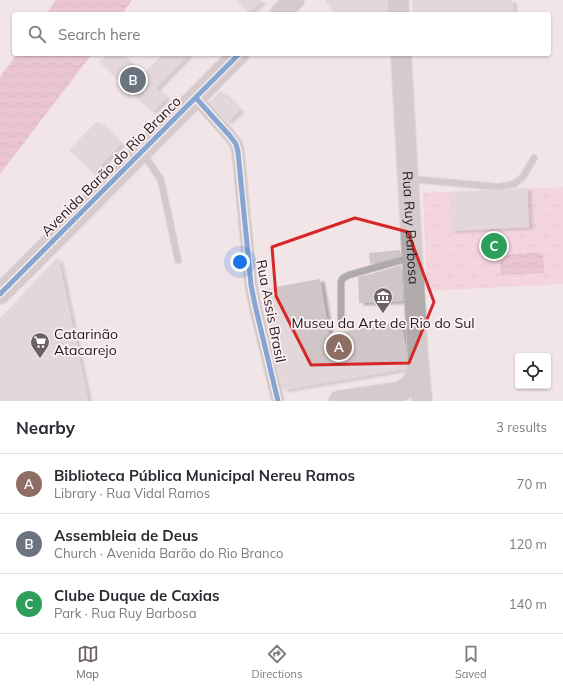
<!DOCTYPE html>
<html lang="en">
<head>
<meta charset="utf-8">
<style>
  :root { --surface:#fff; --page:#f2f2f3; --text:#2b2b33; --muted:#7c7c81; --line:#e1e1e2; --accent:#6b6264 }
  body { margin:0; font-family:Mulish,sans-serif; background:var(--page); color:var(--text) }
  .controls { position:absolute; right:12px; bottom:12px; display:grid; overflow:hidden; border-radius:4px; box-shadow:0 1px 3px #0004 }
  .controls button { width:36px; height:36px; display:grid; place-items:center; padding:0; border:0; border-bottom:1px solid var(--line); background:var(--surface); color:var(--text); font:20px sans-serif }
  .you { position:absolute; left:240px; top:262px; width:14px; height:14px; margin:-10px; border:3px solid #fff; border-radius:50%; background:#1a73e8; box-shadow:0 0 0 6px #1a73e833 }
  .badge { display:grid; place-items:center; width:26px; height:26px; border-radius:50%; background:var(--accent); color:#fff; font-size:13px; font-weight:700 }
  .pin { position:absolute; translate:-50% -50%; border:2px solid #fff; box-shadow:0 1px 4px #0006 }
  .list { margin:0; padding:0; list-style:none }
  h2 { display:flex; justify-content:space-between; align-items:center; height:52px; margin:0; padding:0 16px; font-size:17px }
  h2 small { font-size:13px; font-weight:400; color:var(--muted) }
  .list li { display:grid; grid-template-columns:26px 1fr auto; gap:12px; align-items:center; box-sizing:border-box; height:60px; padding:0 16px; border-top:1px solid var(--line) }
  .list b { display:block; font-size:15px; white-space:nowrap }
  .list p { margin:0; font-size:13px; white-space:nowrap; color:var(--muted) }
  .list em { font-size:13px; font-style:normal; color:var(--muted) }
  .icon { flex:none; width:22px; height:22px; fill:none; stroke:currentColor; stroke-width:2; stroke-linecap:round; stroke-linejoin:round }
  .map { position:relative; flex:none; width:563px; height:401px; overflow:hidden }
  .search { position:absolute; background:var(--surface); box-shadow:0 1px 3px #0004; left:12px; right:12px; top:12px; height:44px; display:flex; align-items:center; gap:10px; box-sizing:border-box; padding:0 14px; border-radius:4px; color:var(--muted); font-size:15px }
  .sheet { height:232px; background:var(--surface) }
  nav { display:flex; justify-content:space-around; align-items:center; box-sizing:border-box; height:56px; border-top:1px solid var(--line); background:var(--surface); font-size:11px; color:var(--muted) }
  nav a { display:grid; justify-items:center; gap:2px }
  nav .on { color:var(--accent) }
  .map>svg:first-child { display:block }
</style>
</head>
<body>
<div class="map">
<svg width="563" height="401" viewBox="0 0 563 401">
  <defs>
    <pattern id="grass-tufts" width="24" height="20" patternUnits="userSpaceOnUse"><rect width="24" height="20" fill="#f9c2d1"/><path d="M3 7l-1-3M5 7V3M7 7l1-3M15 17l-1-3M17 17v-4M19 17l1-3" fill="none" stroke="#d5a6b3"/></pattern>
    <pattern id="water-waves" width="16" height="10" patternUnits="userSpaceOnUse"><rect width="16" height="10" fill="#e09eb1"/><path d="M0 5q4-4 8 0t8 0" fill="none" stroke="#b5808f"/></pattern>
    <filter id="shadow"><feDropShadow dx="4.5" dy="2.5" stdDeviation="1" flood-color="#0004"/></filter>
  </defs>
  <rect width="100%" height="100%" fill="#f2e5e8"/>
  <path fill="url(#grass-tufts)" d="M563,187v97l-136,7 -4,-98z"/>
  <path fill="url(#water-waves)" d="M56,0h76l-10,14h-76z
    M17,54h75l-92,120v-97z
    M543,252l1,21 -43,2 -2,-20z"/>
  <path fill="#d0c6c8" filter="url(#shadow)" d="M236,0h27l-14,13z
    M325,0h62v14h-53z
    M412,0h100l1,11 -42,3h-58z
    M107,54h13l22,21 21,-21h26l-33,34 10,10 -14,14 -53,-50z
    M221,91l19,19 -13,12 -18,-20z
    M97,121l24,23 -28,29 -24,-23z
    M527,188l2,39 -78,4 -2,-39 37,-2 12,1 13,-2z
    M400,250l1,6 -31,8 -1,-11z
    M58,257l30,144h-88v-83z
    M401,265l2,36 -44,2 -1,-26 13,-3z
    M320,279l9,55 72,-12 5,27 1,12 -2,8 -122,21 -6,-24 -13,-77z"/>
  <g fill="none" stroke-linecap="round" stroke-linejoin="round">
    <defs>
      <path id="service" d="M142,154l7,8 12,18 17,80
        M412,179l86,8 16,-3 9,-7 11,-19
        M341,322v-40l2,-4 6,-3 60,-17"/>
      <path id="minor" d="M196,98l34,38 6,8 2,8 13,133 4,20 23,96"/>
      <g id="primary">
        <path d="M398,0l1,14"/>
        <path d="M280,14l14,-14"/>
        <path id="s1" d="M401,54l17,305 4,42"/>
        <path d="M0,294l239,-240"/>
        <path d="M339,401l61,-9 9,-6 7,-10 2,-13"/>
      </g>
    </defs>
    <use href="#service" stroke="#ccc1c4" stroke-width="8"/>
    <use href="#minor" stroke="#ccc1c4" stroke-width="14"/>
    <use href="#primary" stroke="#ccc1c4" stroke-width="22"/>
    <use href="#service" stroke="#aea9aa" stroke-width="6"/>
    <use href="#minor" stroke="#aea9aa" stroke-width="12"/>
    <use href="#primary" stroke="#b2abac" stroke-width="20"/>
    <defs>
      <path id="cycleway" d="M196,98l34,38 6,8 2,8 13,133 4,20 23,96
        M0,294l239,-240"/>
    </defs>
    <use href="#cycleway" stroke="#fef0f3" stroke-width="8"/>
    <use href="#cycleway" stroke="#0057b8" stroke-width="5"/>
  </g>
  <path d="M0 0H563V401H0ZM355,218l53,14 26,70 -25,61 -98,2 -35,-69 -4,-49z" fill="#f2e5e8" fill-opacity=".55" fill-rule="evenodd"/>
  <path fill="none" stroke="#d62828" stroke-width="3" stroke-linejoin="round" d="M355,218l53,14 26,70 -25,61 -98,2 -35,-69 -4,-49z"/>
  <defs>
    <symbol id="museum-pin" viewBox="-11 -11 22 30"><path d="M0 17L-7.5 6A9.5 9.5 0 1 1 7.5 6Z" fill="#6b6264" stroke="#fef0f3"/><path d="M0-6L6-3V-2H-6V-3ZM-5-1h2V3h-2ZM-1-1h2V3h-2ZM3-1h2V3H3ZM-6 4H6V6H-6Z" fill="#fff"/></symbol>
    <symbol id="supermarket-pin" viewBox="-11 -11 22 30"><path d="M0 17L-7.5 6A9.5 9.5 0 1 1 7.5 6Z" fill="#6b6264" stroke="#fef0f3"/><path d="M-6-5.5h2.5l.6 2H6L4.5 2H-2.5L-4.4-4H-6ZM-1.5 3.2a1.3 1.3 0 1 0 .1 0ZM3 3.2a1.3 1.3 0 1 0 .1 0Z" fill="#fff"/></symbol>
  </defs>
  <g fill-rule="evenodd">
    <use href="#museum-pin" x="372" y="286" width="22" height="30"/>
    <use href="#supermarket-pin" x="29" y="331" width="22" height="30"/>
  </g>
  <g text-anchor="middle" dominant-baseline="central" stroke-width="3.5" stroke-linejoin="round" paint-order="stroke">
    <g font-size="14" fill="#231b1d" stroke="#fef0f3">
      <text transform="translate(111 166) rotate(-45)">Avenida Barão do Rio Branco</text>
      <text stroke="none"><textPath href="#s1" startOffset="174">Rua Ruy Barbosa</textPath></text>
      <text transform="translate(271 311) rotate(79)">Rua Assis Brasil</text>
    </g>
    <g font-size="14" fill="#231b1d" stroke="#fef0f3">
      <text x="383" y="323">Museu da Arte de Rio do Sul</text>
      <text x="54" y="334" text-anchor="start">Catarinão<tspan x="54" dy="16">Atacarejo</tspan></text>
    </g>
  </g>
</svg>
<div class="controls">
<button><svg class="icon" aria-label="locate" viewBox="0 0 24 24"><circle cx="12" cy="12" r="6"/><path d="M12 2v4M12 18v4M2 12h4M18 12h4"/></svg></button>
</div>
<div class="you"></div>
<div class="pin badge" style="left:339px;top:347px;background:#8d6e63">A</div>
<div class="pin badge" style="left:133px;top:80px;background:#6b7280">B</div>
<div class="pin badge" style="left:494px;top:246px;background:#2e9e5b">C</div>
<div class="search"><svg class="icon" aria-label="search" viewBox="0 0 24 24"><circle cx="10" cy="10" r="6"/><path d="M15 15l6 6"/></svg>Search here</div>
</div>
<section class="sheet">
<h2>Nearby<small>3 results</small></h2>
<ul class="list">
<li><span class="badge" style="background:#8d6e63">A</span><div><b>Biblioteca Pública Municipal Nereu Ramos</b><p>Library · Rua Vidal Ramos</p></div><em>70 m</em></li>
<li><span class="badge" style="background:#6b7280">B</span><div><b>Assembleia de Deus</b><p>Church · Avenida Barão do Rio Branco</p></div><em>120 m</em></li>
<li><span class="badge" style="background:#2e9e5b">C</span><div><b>Clube Duque de Caxias</b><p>Park · Rua Ruy Barbosa</p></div><em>140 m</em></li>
</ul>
</section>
<nav>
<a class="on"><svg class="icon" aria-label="map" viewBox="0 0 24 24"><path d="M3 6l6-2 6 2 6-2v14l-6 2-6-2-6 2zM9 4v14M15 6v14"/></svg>Map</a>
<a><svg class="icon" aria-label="directions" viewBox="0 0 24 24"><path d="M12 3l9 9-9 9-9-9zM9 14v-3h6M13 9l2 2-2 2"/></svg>Directions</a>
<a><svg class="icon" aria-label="saved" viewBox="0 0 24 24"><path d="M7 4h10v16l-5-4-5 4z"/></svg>Saved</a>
</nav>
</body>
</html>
